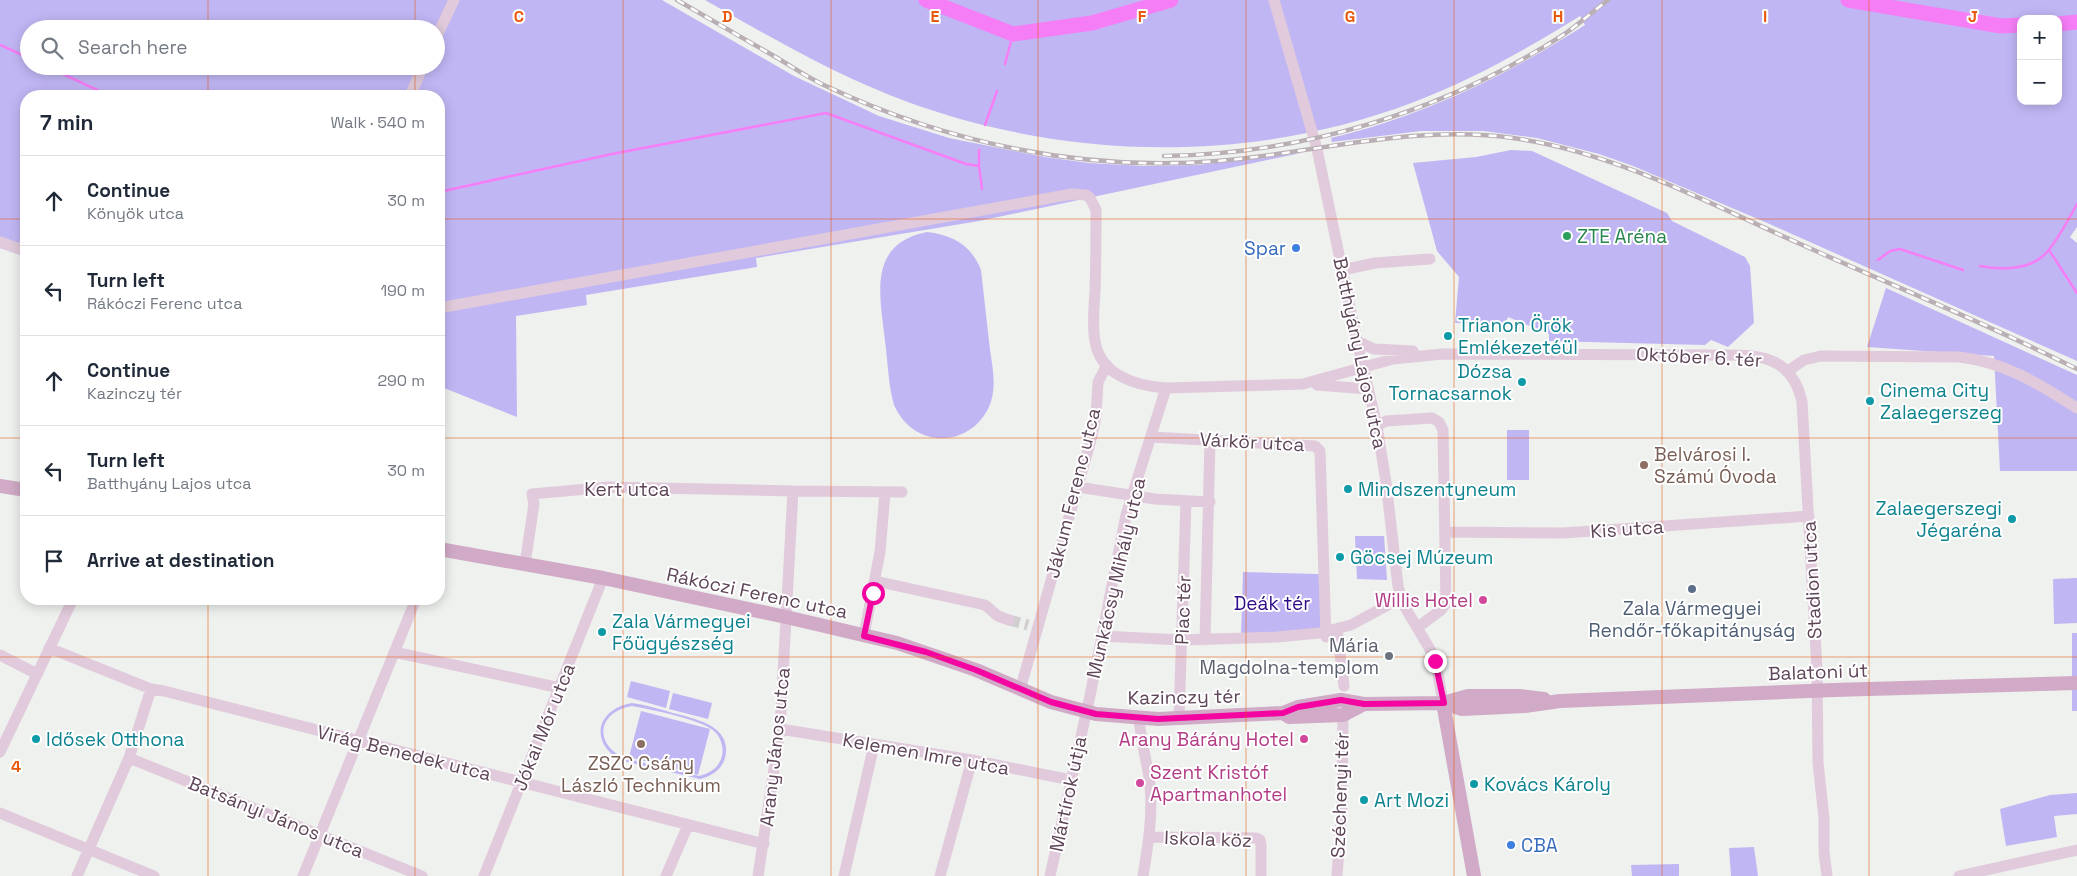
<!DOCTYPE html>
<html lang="en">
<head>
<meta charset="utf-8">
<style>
  :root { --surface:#fff; --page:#f6f6f7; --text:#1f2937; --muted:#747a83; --line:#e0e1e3 }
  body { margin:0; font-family:"Space Grotesk",sans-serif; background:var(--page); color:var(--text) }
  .controls { position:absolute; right:15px; top:15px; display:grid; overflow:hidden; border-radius:10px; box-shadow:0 2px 12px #0003 }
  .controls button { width:45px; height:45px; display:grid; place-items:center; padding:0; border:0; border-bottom:1px solid var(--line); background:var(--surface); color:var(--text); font:25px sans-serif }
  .stop { position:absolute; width:15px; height:15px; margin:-11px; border:4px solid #f404a1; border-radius:50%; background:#fff }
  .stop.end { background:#f404a1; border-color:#fff; box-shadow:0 1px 5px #0008 }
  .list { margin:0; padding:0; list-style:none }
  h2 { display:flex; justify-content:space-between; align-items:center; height:65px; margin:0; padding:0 20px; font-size:21px }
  h2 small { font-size:16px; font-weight:400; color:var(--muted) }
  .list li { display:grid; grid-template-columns:32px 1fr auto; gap:15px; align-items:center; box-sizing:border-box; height:90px; padding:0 20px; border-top:1px solid var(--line) }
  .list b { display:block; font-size:19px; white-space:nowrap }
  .list p { margin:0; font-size:16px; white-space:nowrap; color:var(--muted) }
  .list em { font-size:16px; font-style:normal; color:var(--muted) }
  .icon { flex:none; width:28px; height:28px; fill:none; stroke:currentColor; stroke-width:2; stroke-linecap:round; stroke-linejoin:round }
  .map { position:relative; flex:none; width:2077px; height:876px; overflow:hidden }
  .search { position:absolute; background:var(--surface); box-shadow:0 2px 12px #0003; left:20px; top:20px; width:425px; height:55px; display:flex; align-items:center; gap:12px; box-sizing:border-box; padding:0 18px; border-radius:28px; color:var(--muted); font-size:19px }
  .panel { position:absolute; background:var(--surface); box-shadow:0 2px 12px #0003; left:20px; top:90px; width:425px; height:515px; border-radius:20px }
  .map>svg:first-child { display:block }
</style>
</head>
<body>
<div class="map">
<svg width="2077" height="876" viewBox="0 0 2077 876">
  <rect width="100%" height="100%" fill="#eef1ed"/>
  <path fill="#c1b6f4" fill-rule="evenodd" d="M0,0h662l132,76 85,40 70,22 96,19 44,6 54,3 55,-1 103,-12 -322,68 -223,37 1,9 -171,28 1,10 -71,11 1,101 -78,-31v-290h-413v161l-26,-9zM29,29h407v37h-407z
    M705,0h1372v227l-7,10 7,6v118l-312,-139 -132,-56 -34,-12 -62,-16 -54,-7h-62l-89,11 -1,-4c92,-22 175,-62 254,-113l-5,-9c-53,33 -108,64 -166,86 -163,62 -346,59 -509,-1 -70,-26 -135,-64 -200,-101zM2021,19h37v82h-37z
    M1511,150l21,1 135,62 5,8 73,36 5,9 4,57 -26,24 -17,-7 -6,5 -156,-4v-7l-41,-17 -3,7 -50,-1 4,-46 -22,-26 -24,-88 63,-6z
    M927,232c26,3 44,13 54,38 3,27 6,53 9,80 2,14 5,28 3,42 -3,27 -28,49 -56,46 -20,-2 -35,-15 -43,-33 -6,-21 -6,-43 -9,-64 -5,-46 -18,-97 42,-109z
    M1886,288l191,87v96h-77l-6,-115 -127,-9z
    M1507,430h22v50h-22z
    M1384,536l3,44 -30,-1 -2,-43z
    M1243,572l77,2 2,56 -81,5z
    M2077,578v45l-23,1 -1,-45z
    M2072,633h5v78h-5z
    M631,681l39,10 -4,17 -39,-11z
    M673,693l39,10 -4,16 -39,-10z
    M632,703c14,2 28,6 41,10 23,6 60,13 52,45 -4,13 -14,18 -25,21l-77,-18c-34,-16 -28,-52 9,-58zM632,706c17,3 71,14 82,25 7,6 10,17 8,25 -3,12 -12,17 -23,20l-75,-18c-31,-15 -26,-46 8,-52z
    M641,711l69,18 -12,46 -69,-18z
    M2077,793v21l-23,2 3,21 -51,9 -6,-37 50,-14z
    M1754,847l4,29h-27l-2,-28z
    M1679,864v12h-47l-1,-11z"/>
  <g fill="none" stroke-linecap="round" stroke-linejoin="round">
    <path stroke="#f57ef6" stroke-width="2.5" d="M0,45l29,13
      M1005,64l8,-30
      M46,66l64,30
      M985,125l12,-34
      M979,166l3,23
      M439,192l173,-38 214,-41 140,51 13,2v-16
      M2049,250l28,43
      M1878,260l12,-9 10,-2 63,21
      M1980,266c20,4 47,4 63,-10 12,-10 26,-38 34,-52"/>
    <path stroke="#f57ef6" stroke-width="15" d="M926,0l87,34 79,-11 79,-23
      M1848,0l153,26 20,-1
      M2058,24l19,-2"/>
    <path stroke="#d1cecf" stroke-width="11" stroke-dasharray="11 5.5" stroke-linecap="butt" d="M1009,620l19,5"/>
    <path stroke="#e0cadb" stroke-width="11" d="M1274,0l43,149 40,192 20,85 9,56 12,104 5,18 28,47 7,23 5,29
      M436,38l18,-38
      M410,96l13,-30
      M0,242l26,9
      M1342,270l33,-7 55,-4
      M439,308l633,-114 14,1 4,3 6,12c0,27 0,54 -1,81 -1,16 -3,34 0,50 5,34 41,45 71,47l137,-4 90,-25 49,-5 268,1c42,0 81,-4 92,47l15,267 1,94 6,55v34l3,24
      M1357,341l17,8 39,2
      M1788,371l16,-11 17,-4 138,1c46,5 80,27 118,51
      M1317,385l51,4
      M1377,426l9,-5 46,-3 7,4 4,8 3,173 -5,7 -23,17
      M1151,437l164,9 5,5 6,186
      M1078,487l77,12 55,3
      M1445,532l118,1 246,-17
      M525,564l9,-60 -2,-10 77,-7 184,4 109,1
      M875,581l110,24 13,11 11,4
      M1337,629l7,57
      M864,635l16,-83 5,-59
      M1101,636l81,4 95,-3 42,-4 32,-8 50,-27
      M1205,640l5,-200
      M49,648l102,41 13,2 600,153
      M394,652l166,36
      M0,655l37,19
      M1020,690l72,-254 4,-20 2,-34 9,-17
      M1179,718l7,-217
      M1139,719c2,22 8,43 11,65 3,31 -2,61 -7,92
      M780,729l192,31 99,20
      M0,752l73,-153
      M129,758l293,118
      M0,813l154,63
      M1150,837l106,1 4,2 1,5v31
      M77,876l52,-118 22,-69
      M303,876l113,-277
      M484,876l119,-298
      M666,876l22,-51
      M758,876l22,-147 13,-238
      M844,876l30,-131
      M940,876l32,-116
      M1050,876l40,-180 36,-181 40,-127
      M1337,876l5,-69 1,-92
      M1959,876l118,-26"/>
    <path stroke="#d0aac6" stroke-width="14" d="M0,486l26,4
      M439,549l164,29 183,39 111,26 79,27 75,32 45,12 62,5 125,-6 15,-6 43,-7 23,4 79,-1 19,6 63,-3 35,-5 274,-11 243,-7
      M1443,703l31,173
      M1443,703l25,-7h51l25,3
      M1283,713l6,4 54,-2 21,-11"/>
    <defs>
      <path id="rail" d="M677,0c33,19 65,38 97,56 17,10 34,22 52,30 121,57 257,86 391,75 99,-8 196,-37 296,-23 101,14 193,64 285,105 93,42 188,80 279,126
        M1164,156c139,-2 278,-44 396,-119 17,-11 32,-25 48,-37"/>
    </defs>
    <use href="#rail" stroke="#b9afb5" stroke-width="4.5"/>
    <use href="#rail" stroke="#fff" stroke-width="2.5" stroke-dasharray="8" stroke-linecap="butt"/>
  </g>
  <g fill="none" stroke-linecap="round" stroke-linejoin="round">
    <path stroke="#f404a1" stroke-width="6" d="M873,593l-9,43 62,16 50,18 75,32 45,12 62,5 125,-6 15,-6 43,-7 23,4 80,-1 -9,-42"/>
  </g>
  <path fill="none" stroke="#e8590c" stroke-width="1" stroke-opacity="0.55" d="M208,0v29M415,0v29M623,0v876M831,0v876M1038,0v876M1246,0v876M1454,0v876M1662,0v876M1869,0v876M208,66v30M415,66v30M0,219h26M439,219h1638M0,438h26M439,438h1638M208,599v277M415,599v277M0,657h2077"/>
  <circle fill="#2e9e5b" stroke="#fff" stroke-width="2" cx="1567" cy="236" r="5"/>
  <g fill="#3f7fe0" stroke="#fff" stroke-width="2">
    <circle cx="1296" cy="248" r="5"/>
    <circle cx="1511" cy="845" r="5"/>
  </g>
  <g fill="#0f9aa8" stroke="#fff" stroke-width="2">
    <circle cx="1448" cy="336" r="5"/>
    <circle cx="1522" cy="382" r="5"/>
    <circle cx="1870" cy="401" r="5"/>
    <circle cx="1348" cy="489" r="5"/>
    <circle cx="2012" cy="519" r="5"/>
    <circle cx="1340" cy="557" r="5"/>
    <circle cx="602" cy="632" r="5"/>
    <circle cx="36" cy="739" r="5"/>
    <circle cx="1474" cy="784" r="5"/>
    <circle cx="1364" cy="800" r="5"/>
  </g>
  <g fill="#8d6e63" stroke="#fff" stroke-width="2">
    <circle cx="1644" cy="465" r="5"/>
    <circle cx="641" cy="744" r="5"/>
  </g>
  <circle fill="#5c6f8a" stroke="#fff" stroke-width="2" cx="1692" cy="589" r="5"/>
  <g fill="#d1479c" stroke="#fff" stroke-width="2">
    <circle cx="1483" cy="600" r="5"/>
    <circle cx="1304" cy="739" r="5"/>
    <circle cx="1140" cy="783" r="5"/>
  </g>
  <circle fill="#6b7280" stroke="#fff" stroke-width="2" cx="1389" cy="656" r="5"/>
  <g text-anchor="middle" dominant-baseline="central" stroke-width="4" stroke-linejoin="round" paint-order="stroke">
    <g font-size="19" fill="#27864d" stroke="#fff" text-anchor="start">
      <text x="1577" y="236">ZTE Aréna</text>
    </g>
    <g font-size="19" fill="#366cbe" stroke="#fff" text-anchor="end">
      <text x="1286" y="248">Spar</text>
      <text x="1521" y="845" text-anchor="start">CBA</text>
    </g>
    <g font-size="19" fill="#0d838f" stroke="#fff" text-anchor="start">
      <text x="1458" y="325">Trianon Örök<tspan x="1458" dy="22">Emlékezetéül</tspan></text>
      <text x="1512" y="371" text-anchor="end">Dózsa<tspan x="1512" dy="22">Tornacsarnok</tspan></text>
      <text x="1880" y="390">Cinema City<tspan x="1880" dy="22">Zalaegerszeg</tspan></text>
      <text x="1358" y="489">Mindszentyneum</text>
      <text x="2002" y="508" text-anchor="end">Zalaegerszegi<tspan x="2002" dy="22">Jégaréna</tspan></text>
      <text x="1350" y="557">Göcsej Múzeum</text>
      <text x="612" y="621">Zala Vármegyei<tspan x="612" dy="22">Főügyészség</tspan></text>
      <text x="46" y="739">Idősek Otthona</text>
      <text x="1484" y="784">Kovács Károly</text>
      <text x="1374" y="800">Art Mozi</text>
    </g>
    <g font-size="19" fill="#5d4457" stroke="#fff">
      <text transform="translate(1360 353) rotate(78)">Batthyány Lajos utca</text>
      <text transform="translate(1699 357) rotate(3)">Október 6. tér</text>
      <text transform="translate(1252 442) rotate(3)">Várkör utca</text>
      <text x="627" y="489">Kert utca</text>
      <text transform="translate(1073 493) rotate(-76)">Jákum Ferenc utca</text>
      <text transform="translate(1627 529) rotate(-4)">Kis utca</text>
      <text transform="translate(1116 578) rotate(-77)">Munkácsy Mihály utca</text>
      <text transform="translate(1812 580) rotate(-93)">Stadion utca</text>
      <text transform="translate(757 593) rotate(12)">Rákóczi Ferenc utca</text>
      <text transform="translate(1183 610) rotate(-88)">Piac tér</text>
      <text transform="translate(1818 672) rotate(-2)">Balatoni út</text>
      <text transform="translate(1184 697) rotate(-1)">Kazinczy tér</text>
      <text transform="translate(544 727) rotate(-68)">Jókai Mór utca</text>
      <text transform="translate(775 747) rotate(-84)">Arany János utca</text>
      <text transform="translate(404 753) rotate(14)">Virág Benedek utca</text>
      <text transform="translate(926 754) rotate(10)">Kelemen Imre utca</text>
      <text transform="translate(1068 794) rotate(-78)">Mártírok útja</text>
      <text transform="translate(1340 795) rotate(-88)">Széchenyi tér</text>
      <text transform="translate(276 817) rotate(22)">Batsányi János utca</text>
      <text transform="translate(1208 839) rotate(2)">Iskola köz</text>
    </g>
    <g font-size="19" fill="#785e54" stroke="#fff" text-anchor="start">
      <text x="1654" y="454">Belvárosi I.<tspan x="1654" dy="22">Számú Óvoda</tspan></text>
      <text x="641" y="763" text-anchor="middle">ZSZC Csány<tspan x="641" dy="22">László Technikum</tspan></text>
    </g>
    <g font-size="19" fill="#b23c85" stroke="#fff" text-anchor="end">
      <text x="1473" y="600">Willis Hotel</text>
      <text x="1294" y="739">Arany Bárány Hotel</text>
      <text x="1150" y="772" text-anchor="start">Szent Kristóf<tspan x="1150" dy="22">Apartmanhotel</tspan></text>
    </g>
    <g font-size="19" fill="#2f0c87" stroke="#fff">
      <text x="1272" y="603">Deák tér</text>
    </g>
    <g font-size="19" fill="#4e5e75" stroke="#fff">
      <text x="1692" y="608">Zala Vármegyei<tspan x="1692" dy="22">Rendőr-főkapitányság</tspan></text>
    </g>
    <g font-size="19" fill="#5b616d" stroke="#fff" text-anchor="end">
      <text x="1379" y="645">Mária<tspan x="1379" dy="22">Magdolna-templom</tspan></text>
    </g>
  </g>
  <g font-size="16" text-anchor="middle" font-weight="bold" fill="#e8590c" stroke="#fff" stroke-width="4" stroke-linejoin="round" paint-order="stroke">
    <text x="519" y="22">C</text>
    <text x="727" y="22">D</text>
    <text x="935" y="22">E</text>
    <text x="1142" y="22">F</text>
    <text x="1350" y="22">G</text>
    <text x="1558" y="22">H</text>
    <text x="1765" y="22">I</text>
    <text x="1973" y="22">J</text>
    <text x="16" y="772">4</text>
  </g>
</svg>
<div class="controls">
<button>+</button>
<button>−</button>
</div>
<div class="stop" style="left:873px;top:593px"></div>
<div class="stop end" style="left:1435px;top:661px"></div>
<div class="search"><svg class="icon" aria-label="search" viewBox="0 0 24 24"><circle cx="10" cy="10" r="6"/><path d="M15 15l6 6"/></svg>Search here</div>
<section class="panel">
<h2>7 min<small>Walk · 540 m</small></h2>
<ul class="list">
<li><svg class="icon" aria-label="ahead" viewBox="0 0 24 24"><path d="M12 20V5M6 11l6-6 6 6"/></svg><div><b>Continue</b><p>Könyök utca</p></div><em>30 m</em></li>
<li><svg class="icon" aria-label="left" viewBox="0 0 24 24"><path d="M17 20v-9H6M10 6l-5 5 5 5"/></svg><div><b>Turn left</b><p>Rákóczi Ferenc utca</p></div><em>190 m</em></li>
<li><svg class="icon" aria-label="ahead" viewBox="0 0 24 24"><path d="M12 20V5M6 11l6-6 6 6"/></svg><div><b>Continue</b><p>Kazinczy tér</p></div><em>290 m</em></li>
<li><svg class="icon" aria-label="left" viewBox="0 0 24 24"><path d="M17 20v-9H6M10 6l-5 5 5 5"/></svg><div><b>Turn left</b><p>Batthyány Lajos utca</p></div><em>30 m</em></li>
<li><svg class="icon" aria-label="arrive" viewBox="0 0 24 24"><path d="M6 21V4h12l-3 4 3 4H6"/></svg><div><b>Arrive at destination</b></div></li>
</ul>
</section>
</div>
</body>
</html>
